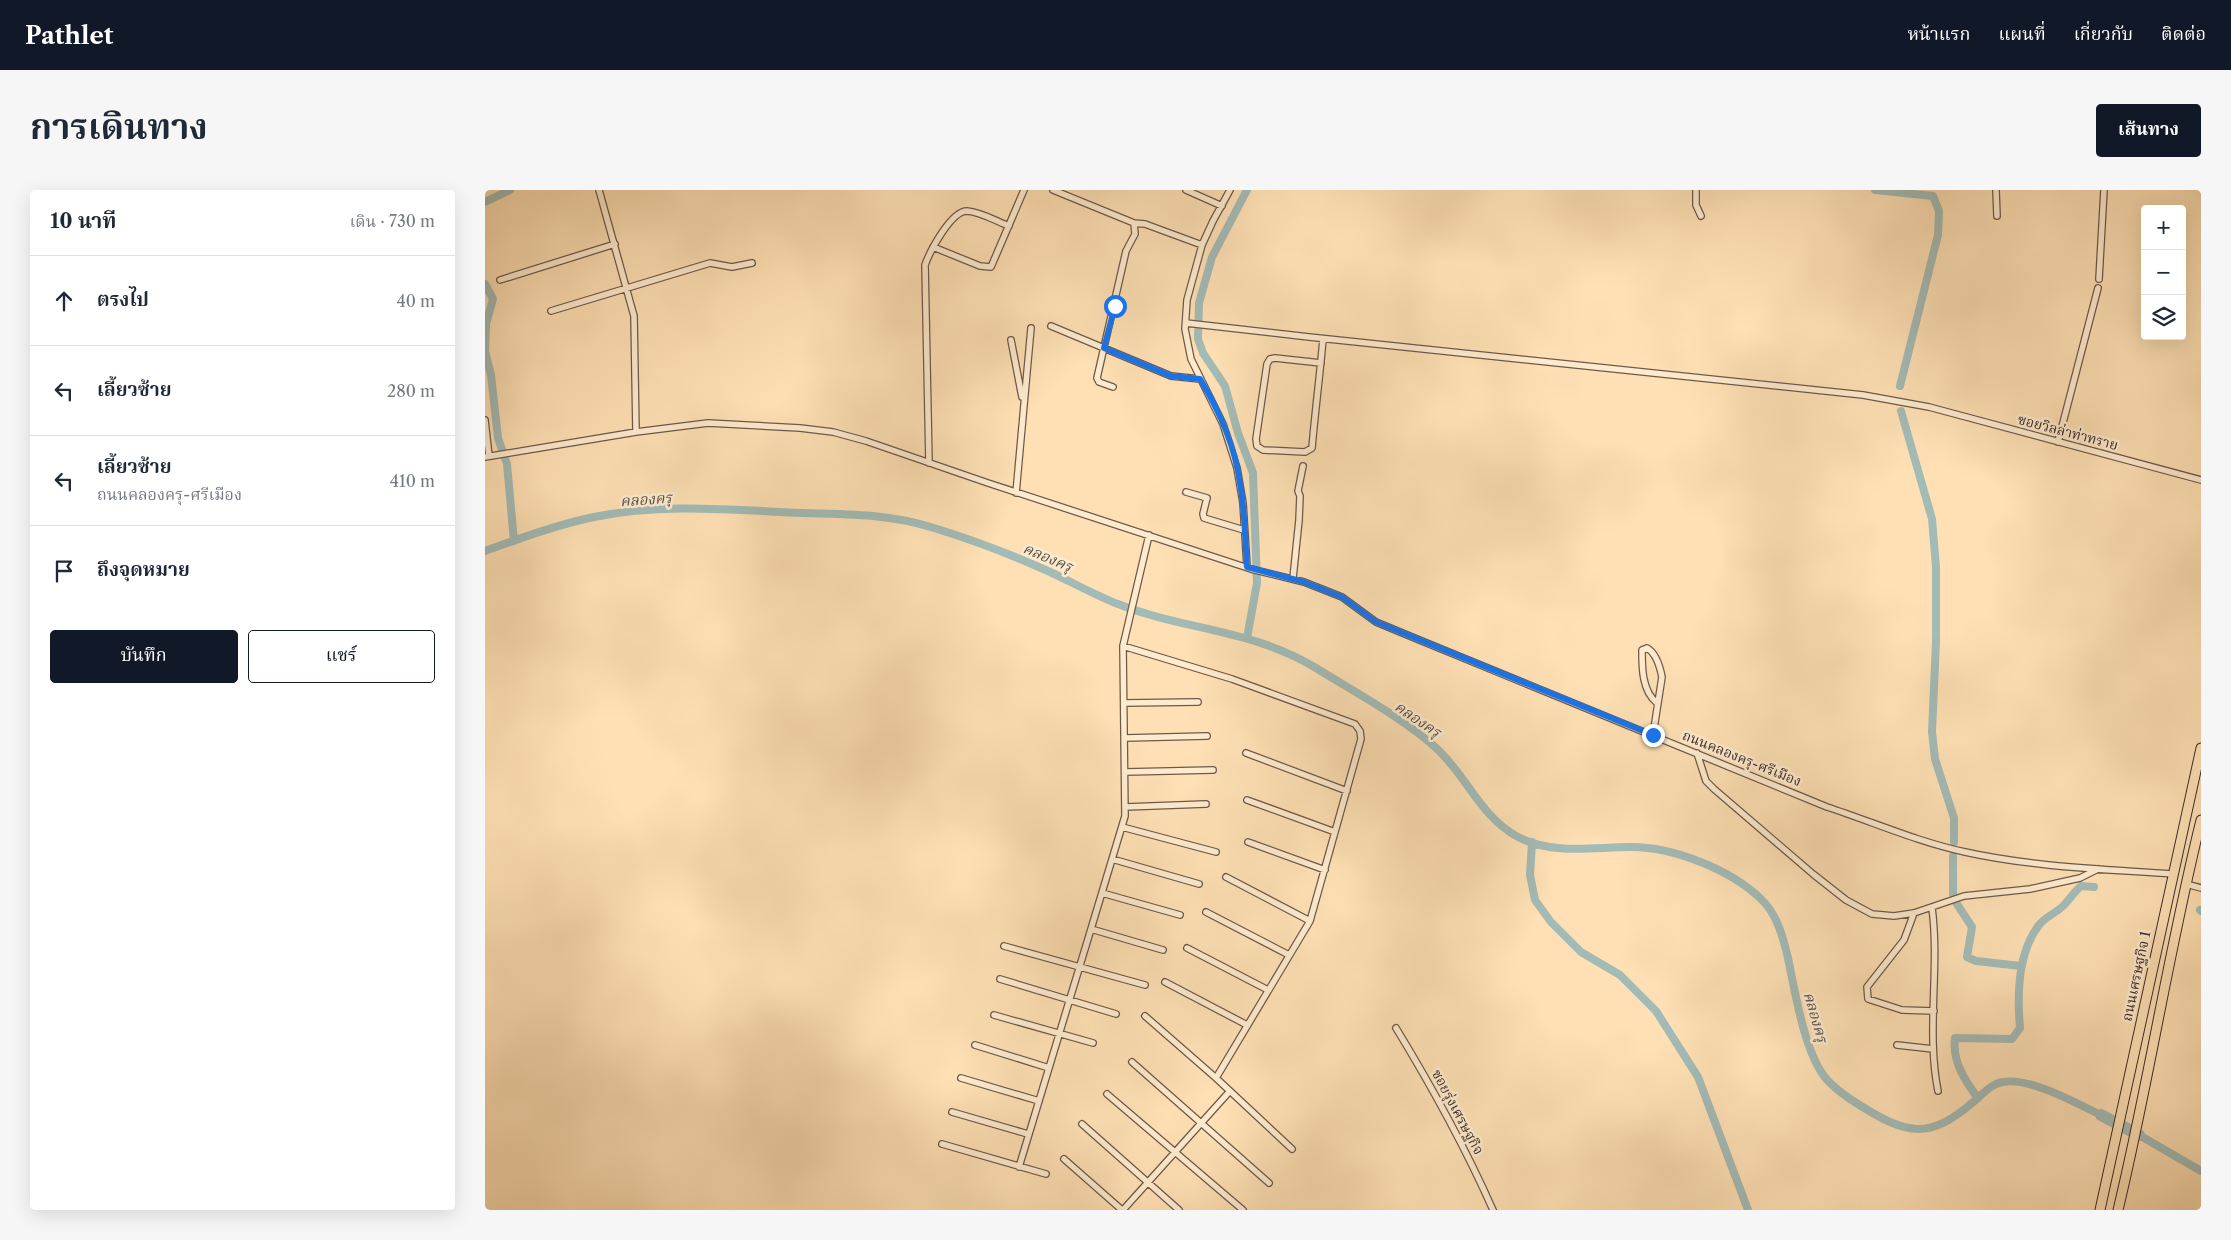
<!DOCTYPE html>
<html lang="th">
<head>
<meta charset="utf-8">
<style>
  :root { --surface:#fff; --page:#f6f6f7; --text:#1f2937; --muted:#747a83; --line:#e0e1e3; --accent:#111827 }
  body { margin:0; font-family:"Libre Caslon Text","Noto Serif Thai",serif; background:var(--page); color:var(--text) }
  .controls { position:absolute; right:15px; top:15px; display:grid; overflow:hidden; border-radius:5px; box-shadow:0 5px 20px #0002 }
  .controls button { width:45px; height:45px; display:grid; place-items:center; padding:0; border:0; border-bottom:1px solid var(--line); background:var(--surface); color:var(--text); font:25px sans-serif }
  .stop { position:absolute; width:15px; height:15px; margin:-11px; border:4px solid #1a73e8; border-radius:50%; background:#fff }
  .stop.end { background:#1a73e8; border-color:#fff; box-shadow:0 1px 5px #0008 }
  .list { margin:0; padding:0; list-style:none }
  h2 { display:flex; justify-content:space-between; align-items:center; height:65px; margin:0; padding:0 20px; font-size:21px }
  h2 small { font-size:16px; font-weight:400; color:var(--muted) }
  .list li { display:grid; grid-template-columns:32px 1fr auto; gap:15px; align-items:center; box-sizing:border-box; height:90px; padding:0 20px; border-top:1px solid var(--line) }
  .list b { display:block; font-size:19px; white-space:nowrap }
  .list p { margin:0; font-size:16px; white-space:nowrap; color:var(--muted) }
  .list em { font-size:16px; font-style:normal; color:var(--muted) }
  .actions { display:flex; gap:10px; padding:15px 20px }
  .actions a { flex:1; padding:11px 0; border:1px solid var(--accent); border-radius:5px; text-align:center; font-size:18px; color:var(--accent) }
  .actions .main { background:var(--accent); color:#fff }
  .icon { flex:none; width:28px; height:28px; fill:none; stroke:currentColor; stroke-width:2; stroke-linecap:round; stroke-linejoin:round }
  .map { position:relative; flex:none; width:1716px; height:1020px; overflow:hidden; border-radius:5px }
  header { display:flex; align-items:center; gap:30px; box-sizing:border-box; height:70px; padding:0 25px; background:var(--accent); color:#fff }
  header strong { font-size:24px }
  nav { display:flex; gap:28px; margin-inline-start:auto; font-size:18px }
  .intro { display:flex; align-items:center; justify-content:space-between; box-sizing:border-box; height:120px; padding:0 30px }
  h1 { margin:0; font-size:35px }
  .button { padding:12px 22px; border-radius:5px; background:var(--accent); color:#fff; font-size:18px; font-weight:700 }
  main { display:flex; gap:30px; padding:0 30px }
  aside { flex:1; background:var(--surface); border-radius:5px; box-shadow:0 5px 20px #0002 }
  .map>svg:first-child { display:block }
</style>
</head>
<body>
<header>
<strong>Pathlet</strong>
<nav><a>หน้าแรก</a><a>แผนที่</a><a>เกี่ยวกับ</a><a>ติดต่อ</a></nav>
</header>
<div class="intro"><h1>การเดินทาง</h1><a class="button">เส้นทาง</a></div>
<main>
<aside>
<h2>10 นาที<small>เดิน · 730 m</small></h2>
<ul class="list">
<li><svg class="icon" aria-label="ahead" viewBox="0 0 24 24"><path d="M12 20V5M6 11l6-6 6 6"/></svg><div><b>ตรงไป</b></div><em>40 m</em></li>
<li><svg class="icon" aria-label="left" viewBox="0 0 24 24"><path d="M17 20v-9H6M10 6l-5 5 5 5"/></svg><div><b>เลี้ยวซ้าย</b></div><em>280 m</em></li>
<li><svg class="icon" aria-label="left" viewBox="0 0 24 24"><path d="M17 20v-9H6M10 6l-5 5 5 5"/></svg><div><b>เลี้ยวซ้าย</b><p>ถนนคลองครุ-ศรีเมือง</p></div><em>410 m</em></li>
<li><svg class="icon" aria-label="arrive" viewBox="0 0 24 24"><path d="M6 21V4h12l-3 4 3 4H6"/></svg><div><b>ถึงจุดหมาย</b></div></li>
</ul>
<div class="actions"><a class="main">บันทึก</a><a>แชร์</a></div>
</aside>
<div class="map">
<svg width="1716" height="1020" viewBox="0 0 1716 1020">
  <rect width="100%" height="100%" fill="#fee0b4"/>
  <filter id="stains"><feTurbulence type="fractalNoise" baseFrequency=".004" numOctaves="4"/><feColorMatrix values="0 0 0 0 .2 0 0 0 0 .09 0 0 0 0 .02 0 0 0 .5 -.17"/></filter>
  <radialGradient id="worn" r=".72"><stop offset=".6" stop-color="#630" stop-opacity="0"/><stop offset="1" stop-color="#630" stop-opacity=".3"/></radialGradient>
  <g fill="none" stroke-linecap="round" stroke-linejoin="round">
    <path stroke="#a3bbb6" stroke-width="8" d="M762,0l-35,67 -13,46 -1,36 5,14 22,33 13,47 15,40 4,110 -10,55
      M1390,0l58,6 6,15 -1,24 -38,151
      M0,12l25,-12
      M0,94l8,15 -7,25 -1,27 6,24 7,63 9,26 7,77
      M1416,221l31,108 4,48v75l-4,90 3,27 19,59v24
      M0,361c36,-13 71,-26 109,-34 68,-14 139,-7 208,-4 46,1 88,1 132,15 36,11 73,25 107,40 26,11 51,26 77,36 66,26 137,26 198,64 37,23 87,50 119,79 31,27 45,70 83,90 35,18 75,10 113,10 42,0 99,22 130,52 16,15 22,38 27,59 7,34 16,91 36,118 9,12 24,22 37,30 45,28 68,34 111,-3 9,-7 18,-19 31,-21 27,-5 73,21 98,33
      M1047,652l-2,33 5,25 16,22 30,30 39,23 36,36 42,66 50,133
      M1468,704v-38
      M1470,711l17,26 -5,30 9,4 45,5
      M1715,720l1,1
      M1493,908c-13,-17 -26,-37 -23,-60l57,1 8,-11c-3,-33 -2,-76 19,-103 6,-8 17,-12 24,-19 6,-6 11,-14 18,-20l13,1
      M1654,945l62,36"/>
    <path stroke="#a3bbb6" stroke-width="12" d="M1616,925l38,20"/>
    <defs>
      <path id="street" d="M114,0l35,126 2,116
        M568,0l81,33 1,11 -9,17 -29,127 2,4 14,5
        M701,0l36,16
        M745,0l-17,31 -11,24 -15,55 -2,29 6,30 32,65 14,44 6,35 4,64
        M1211,0v15l5,11
        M1511,0l1,26
        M649,33l11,1 57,21
        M448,57l47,19 11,1 33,-77
        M1614,89l5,-89
        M15,90l115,-36
        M66,121l159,-48 22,4 20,-4
        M701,133l123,14 554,58 66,12 272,73
        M566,136l120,50 29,3
        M526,150l11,57
        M836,173l-46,-5 -5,1 -3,5 -11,75 1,7 6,4 42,2 7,-4c3,-36 8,-73 11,-109
        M0,230l4,36
        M1573,252l40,-154
        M0,267l151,-25 72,-9 92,5 33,4 33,9 122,42 263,86 53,13 38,15 34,25 41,17 410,168c46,15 91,35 138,45 68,15 138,17 207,22
        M444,273l-4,-198c5,-14 26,-54 42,-54 14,1 29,10 42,15
        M701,302l21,6 -4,16 1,4 40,12
        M531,303l15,-165
        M664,345l-26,111 2,170 -34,113 72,21
        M808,388l6,-58 1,-24 -2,-5 5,-25
        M638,456l109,33 123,45 5,7 1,8 -51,182 -94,157
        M639,513l74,-1
        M1168,545l9,-58c-2,-10 -6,-24 -15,-29l-5,2c0,18 0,41 15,53
        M640,548l82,-2
        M761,563l101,38
        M1212,563l9,28 8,8 99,85 33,26 26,14 22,2 20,-3 50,-17 66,-7 50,-11 18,-9
        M640,582l88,-2
        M762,610l88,32
        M640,617l81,-3
        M637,637l94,25
        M763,652l77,28
        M627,669l87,25
        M741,687l84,44
        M1701,694l15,4
        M617,703l78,22
        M1447,718c8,60 -6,123 6,183
        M721,722l83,43
        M1429,723l-10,27 -37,47 1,12 34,11 32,1
        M519,756l141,39
        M702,758l81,42
        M515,789l116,35
        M680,792l82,43
        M509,825l99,28
        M660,826l71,62 76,71
        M911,838c36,59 69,119 97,182
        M490,855l74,23
        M1412,855l36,4
        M647,872l137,121
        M476,888l78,23
        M622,904l136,116
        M467,922l76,22
        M597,934l97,86
        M457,954l104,30
        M579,969l58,51
        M534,977l72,-238
        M638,1020l107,-119"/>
      <path id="primary" d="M1615,1020l101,-462
        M1633,1020c31,-129 51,-261 83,-390"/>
    </defs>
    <use href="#street" stroke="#6c594a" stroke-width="8"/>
    <use href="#primary" stroke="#3c2c26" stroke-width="11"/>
    <use href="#street" stroke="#feebce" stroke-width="5.5"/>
    <use href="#primary" stroke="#fee0b4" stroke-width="9"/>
  </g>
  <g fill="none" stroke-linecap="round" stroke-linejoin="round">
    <path stroke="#1a73e8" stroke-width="6" d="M630,116l-11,42 67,28 29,3c19,31 35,68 40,104 5,28 5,56 7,84l57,15 38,15 34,25 277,113"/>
  </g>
  <g text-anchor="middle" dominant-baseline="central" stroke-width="5" stroke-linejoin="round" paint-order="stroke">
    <g font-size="14" fill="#3c2c26" stroke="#feebce">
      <text transform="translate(1583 242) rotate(15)">ซอยวิลล่าท่าทราย</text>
      <text transform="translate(1257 568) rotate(22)">ถนนคลองครุ-ศรีเมือง</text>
      <text transform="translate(1651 786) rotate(-78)">ถนนเศรษฐกิจ 1</text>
      <text transform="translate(973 922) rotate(62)">ซอยรุ่งเศรษฐกิจ</text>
    </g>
    <g font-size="15" font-style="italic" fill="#56504a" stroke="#feebce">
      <text transform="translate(161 309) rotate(-4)">คลองครุ</text>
      <text transform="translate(563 367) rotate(23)">คลองครุ</text>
      <text transform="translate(933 529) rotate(34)">คลองครุ</text>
      <text transform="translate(1331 827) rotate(74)">คลองครุ</text>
    </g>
  </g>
  <rect width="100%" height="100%" filter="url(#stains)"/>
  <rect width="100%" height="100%" fill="url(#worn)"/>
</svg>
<div class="controls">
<button>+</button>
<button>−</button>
<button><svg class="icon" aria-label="layers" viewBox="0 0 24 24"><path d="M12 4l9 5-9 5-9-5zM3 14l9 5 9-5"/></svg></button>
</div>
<div class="stop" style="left:630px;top:116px"></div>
<div class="stop end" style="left:1168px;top:545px"></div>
</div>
</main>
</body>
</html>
